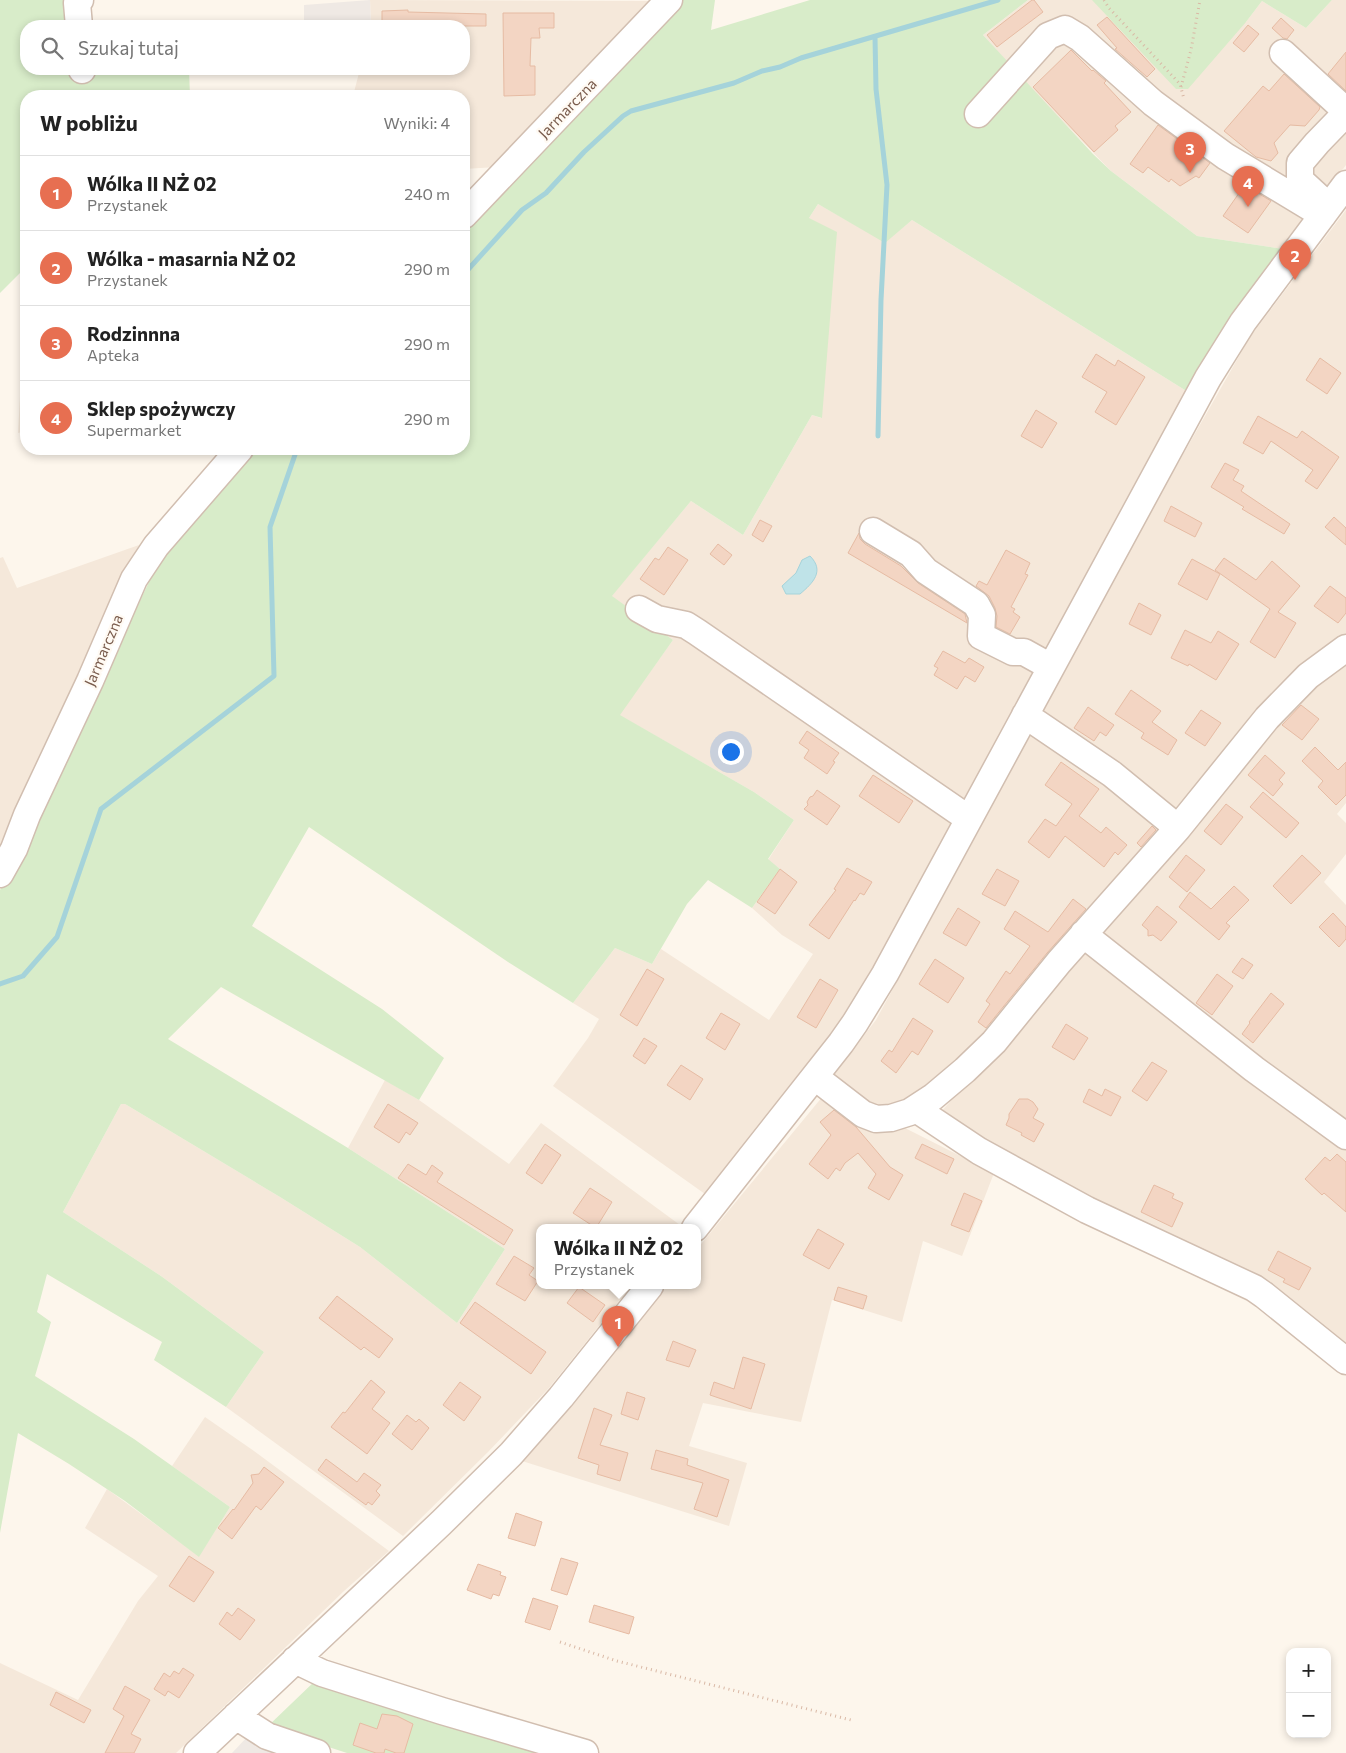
<!DOCTYPE html>
<html lang="pl">
<head>
<meta charset="utf-8">
<style>
  :root { --surface:#fff; --page:#f6f6f6; --text:#222; --muted:#767676; --line:#e0e0e0; --accent:#e76f51 }
  body { margin:0; font-family:Commissioner,sans-serif; background:var(--page); color:var(--text) }
  .controls { position:absolute; right:15px; bottom:15px; display:grid; overflow:hidden; border-radius:10px; box-shadow:0 2px 8px #0003 }
  .controls button { width:45px; height:45px; display:grid; place-items:center; padding:0; border:0; border-bottom:1px solid var(--line); background:var(--surface); color:var(--text); font:25px sans-serif }
  .you { position:absolute; left:730px; top:751px; width:18px; height:18px; margin:-12px; border:4px solid #fff; border-radius:50%; background:#1a73e8; box-shadow:0 0 0 8px #1a73e833 }
  .badge { display:grid; place-items:center; width:32px; height:32px; border-radius:50%; background:var(--accent); color:#fff; font-size:16px; font-weight:700 }
  .pin { position:absolute; translate:-50% -41px; filter:drop-shadow(0 1px 2px #0008) }
  .pin::after { content:''; position:absolute; top:26px; width:18px; height:15px; background:inherit; clip-path:polygon(0 0,100% 0,50% 100%) }
  .popup { position:absolute; left:536px; top:1224px; width:165px; height:65px; box-sizing:border-box; display:grid; place-content:center; border-radius:10px; background:var(--surface); filter:drop-shadow(0 1px 4px #0005); font-size:16px; white-space:nowrap; color:var(--muted) }
  .popup b { font-size:19px; color:var(--text) }
  .popup::after { content:''; position:absolute; left:50%; top:100%; margin-left:-10px; border:10px solid transparent; border-top-color:var(--surface) }
  .list { margin:0; padding:0; list-style:none }
  h2 { display:flex; justify-content:space-between; align-items:center; height:65px; margin:0; padding:0 20px; font-size:21px }
  h2 small { font-size:16px; font-weight:400; color:var(--muted) }
  .list li { display:grid; grid-template-columns:32px 1fr auto; gap:15px; align-items:center; box-sizing:border-box; height:75px; padding:0 20px; border-top:1px solid var(--line) }
  .list b { display:block; font-size:19px; white-space:nowrap }
  .list p { margin:0; font-size:16px; white-space:nowrap; color:var(--muted) }
  .list em { font-size:16px; font-style:normal; color:var(--muted) }
  .icon { flex:none; width:28px; height:28px; fill:none; stroke:currentColor; stroke-width:2; stroke-linecap:round; stroke-linejoin:round }
  .map { position:relative; flex:none; width:1346px; height:1753px; overflow:hidden }
  .search { position:absolute; background:var(--surface); box-shadow:0 2px 8px #0003; left:20px; top:20px; width:450px; height:55px; display:flex; align-items:center; gap:12px; box-sizing:border-box; padding:0 18px; border-radius:20px; color:var(--muted); font-size:19px }
  .panel { position:absolute; background:var(--surface); box-shadow:0 2px 8px #0003; left:20px; top:90px; width:450px; height:365px; border-radius:20px }
  .map>svg:first-child { display:block }
</style>
</head>
<body>
<div class="map">
<svg width="1346" height="1753" viewBox="0 0 1346 1753">
  <rect width="100%" height="100%" fill="#fdf6ec"/>
  <path fill="#f5e8da" d="M370,0l287,1 -160,166 -33,2v-73h-111l7,-27h104v-43h-93z
    M1028,0h64l154,22 16,-21 44,27 26,-28h14v165l-63,84 -86,-13 -86,-65 -75,-77 -53,-59z
    M818,204l67,38 27,-22 276,172 -271,500 -54,94 -20,33 -138,175 -152,-108 35,-48 11,-19 -26,-16 42,-55 37,16 9,-15 108,71 44,-66 -31,-19 -30,-27 28,-39 -12,-9 26,-40 -40,-28 -135,-77 54,-75 -62,-44 80,-95 52,34 69,-120 9,3 -12,-200z
    M1346,210v429l-368,412 -84,62 -36,-9 -27,-26 45,-58 95,-175 144,-271 135,-237z
    M26,340v91l-8,2 5,-92z
    M139,545l-137,309h-2v-296l3,-1 14,31z
    M1346,656v147l-9,11 9,9v31l-22,28 22,23v444l-372,-209 -34,-27 46,-52 275,-322z
    M385,1080l34,20 90,64 32,-41 139,102 -3,3h-138v58h92l-82,102 -61,64 -85,84 -177,-129 38,-55 -103,-76 -98,-64 58,-108h4l155,93 80,50 97,76 48,-74 -157,-101z
    M823,1096l56,30 26,2 89,45 -32,83 -39,-15 -21,81 -70,-22 -31,122 -98,-19 -14,43 58,17 -18,63 -207,-65 145,-175h30v-37z
    M205,1417l49,34 135,100 -45,40 -168,162h-176v-90l78,37 60,-99 20,-25 -73,-48 22,-39 92,67 31,-49 -58,-41z"/>
  <path fill="#efe9e4" d="M370,0l1,26h-67v-21z
    M249,1735l51,18h-68z"/>
  <path fill="#d8ecc9" d="M0,0h68l2,26h-44v43h48l8,1 107,-1 1,27h-164v171l-26,26z
    M680,0h35l-4,30 99,-30h218l-45,35 110,119 18,17 86,65 86,13 -95,143 -276,-172 -27,23 -67,-39 -9,14 28,14 -15,186 -10,-3 -69,120 -52,-34 -79,95 61,44 -53,75 134,77 40,28 -26,39 12,10 -28,39 -44,-28 -21,24 -35,60 -37,-16 -42,55 -65,-41 -199,-135 -57,99 130,83 62,49 -25,42 -198,-113 -53,52 180,109 157,101 -48,74 -97,-76 -80,-50 -155,-93h-4l-58,108 98,64 103,76 -38,55 -72,-47 8,-18 -115,-68 -10,38 14,10 -16,54 99,63 96,68 -31,50 -74,-56 -56,-37 -51,-31 -18,100v-643l18,-33 150,-315 85,-93h211v-223z
    M1092,0h240l-26,28 -44,-27 -16,21 -58,67h-12z
    M316,1680l249,73h-218l-80,-26z"/>
  <path fill="#bfe3e8" stroke="#a5d3da" d="M810,556c15,15 3,27 -10,38h-14l-4,-8 14,-13 6,-13z"/>
  <g fill="none" stroke-linecap="round" stroke-linejoin="round">
    <path stroke="#a5d3da" stroke-width="5" d="M875,37l1,52 11,96 -6,115 -3,136
      M464,274l58,-64 24,-17 38,-41 39,-36 8,-5 103,-28 28,-12 18,-4 21,-9 197,-58
      M0,984l23,-8 34,-39 44,-128 173,-133 -4,-149 27,-78"/>
  </g>
  <path fill="#f3d5c3" stroke="#e6bba3" d="M1032,0h2l9,12 -46,35 -10,-12z
    M408,10v2l78,2v12h-104v-15z
    M503,13h51v15h-15l1,10h-9l-1,28h5v29l-31,1z
    M1107,17l48,52 -8,8 -32,-28 2,-1 -20,-23z
    M1281,18l13,12 -7,9 -4,-1 -11,-10z
    M1248,25l11,9 -15,18 -11,-9z
    M1071,50l21,21 1,-1 13,11 -2,2 27,29 -16,14 3,4 -24,22 -61,-65z
    M1346,52v39l-18,-17z
    M1284,74l36,33 -1,3 -14,16 -15,-1 -16,18 4,10 -7,8 -15,-4 -32,-26 39,-45 6,5z
    M1158,125l52,38 -11,15 -3,-2 -16,10 -9,-7 -2,3 -21,-15 -5,6 -13,-9z
    M1244,186l11,8 1,-2 15,9 -23,32 -25,-17z
    M1096,354l19,12 3,-6 27,17 -29,48 -21,-13 12,-20 -25,-15z
    M1320,358l21,15 -14,21 -21,-14z
    M1036,410l21,13 -15,25 -21,-12z
    M1258,416l39,22 5,-7 37,26 -22,32 -12,-8 8,-11 -42,-29 -8,13 -20,-11z
    M1225,463l14,7 -6,10 11,6 -3,5 49,33 -6,10 -42,-25 2,-2 -33,-20z
    M1171,506l31,17 -7,14 -31,-16z
    M1334,517l12,11v17l-21,-18z
    M760,520l12,6 -9,16 -11,-7z
    M859,533l1,6 5,5 36,22 17,17 47,31 2,9 -119,-70z
    M718,544l14,11 -8,10 -14,-11z
    M668,547l20,13 -24,35 -24,-16 15,-21 4,2z
    M1006,550l24,13 -5,11 3,1 -17,32 4,2 -2,3 7,5 -10,17 -14,-7 1,-11 -2,-8 -6,-12 -13,-10 3,-5 8,4z
    M1224,558l32,22 16,-19 28,25 -22,26 18,11 -21,35 -25,-16 20,-33 -55,-39z
    M1192,559l28,15 -13,26 -29,-16z
    M1330,586l16,12v15l-8,10 -24,-17z
    M1139,603l22,12 -10,20 -22,-11z
    M1185,630l26,13 7,-12 21,13 -23,36 -27,-16 -1,2 -17,-8z
    M943,651l22,12 4,-5 15,9 -9,15 -10,-6 -8,13 -23,-14 4,-7 -4,-2z
    M1131,690l30,21 -9,11 25,18 -9,15 -27,-17 3,-5 -29,-19z
    M1301,705l18,14 -17,21 -20,-15z
    M1088,707l26,18 -8,11 -6,-4 -6,9 -20,-13z
    M1201,710l20,13 -16,23 -20,-13z
    M807,731l32,22 -6,8 2,1 -8,12 -23,-16 5,-8 -10,-7z
    M1315,747l23,23 8,-8v33l-10,10 -18,-18 5,-6 -21,-20z
    M1265,755l20,18 -6,7 4,4 -10,12 -25,-21z
    M1061,762l38,27 -20,27 22,17 5,-6 21,18 -9,10 -3,-3 -11,15 -39,-31 -16,22 -21,-16 17,-23 11,7 16,-22 -27,-19z
    M873,775l40,26 -14,22 -40,-27z
    M817,790l23,16 -13,19 -23,-16 4,-4 -1,-3 3,-5 3,-1z
    M1263,792l36,31 -13,15 -36,-31z
    M1226,804l17,13 -22,28 -17,-14z
    M1152,826l4,4 -15,17 -4,-4z
    M1186,855l19,15 -18,22 -18,-15z
    M1302,855l19,18 -30,31 -18,-18z
    M847,868l25,14 -8,13 -4,-2 -5,8 -1,-1 -25,39 -20,-14 27,-35 -2,-1z
    M780,869l17,13 -22,32 -18,-12z
    M997,869l22,12 -14,25 -23,-12z
    M1234,886l15,14 -23,23 4,3 -11,14 -40,-33 11,-15 21,17z
    M1073,899l13,10 -39,44 -61,75 -8,-6 12,-18 -4,-3 20,-30 4,3 20,-28 -26,-17 11,-18 33,21z
    M1157,906l20,16 -16,19 -8,-6 -5,1v-6l-6,-5z
    M958,908l22,14 -14,24 -23,-13z
    M1333,913l13,14v12l-7,8 -20,-20z
    M1242,958l11,7 -10,14 -11,-7z
    M935,959l29,19 -16,25 -29,-19z
    M647,969l17,10 -27,47 -17,-11z
    M1217,974l16,12 -21,29 -16,-12z
    M820,979l18,11 -22,38 -19,-11z
    M1271,993l13,11 -31,39 -11,-9 8,-11 -1,-1z
    M721,1013l19,11 -15,26 -19,-12z
    M913,1018l20,13 -15,24 -6,-4 -16,22 -15,-12 8,-11 3,2z
    M1066,1024l22,14 -14,22 -22,-13z
    M644,1038l13,8 -12,18 -12,-8z
    M1152,1062l15,9 -20,30 -15,-10z
    M681,1065l22,14 -13,21 -23,-15z
    M1089,1089l13,7 3,-7 16,8 -10,19 -28,-14z
    M1019,1099h9l5,3 5,7 -5,9 11,6 -10,18 -13,-7 1,-2 -16,-8 3,-7v-4z
    M388,1104l30,19 -8,12 -4,-3 -7,11 -25,-16z
    M834,1110l22,17 34,40 13,8 -14,25 -21,-12 8,-14 -18,-21 -13,10 -5,8 -4,-3 -8,11 -19,-15 22,-29 -11,-13z
    M545,1144l16,11 -19,29 -16,-11z
    M922,1144l32,15 -7,15 -32,-16z
    M1337,1154l9,8v50l-22,-19 -2,2 -17,-16 20,-22 5,4z
    M408,1164l18,11 6,-10 11,8 -6,9 76,48 -9,15 -106,-67z
    M1154,1185l20,9 -2,4 11,5 -11,24 -31,-15z
    M590,1188l22,14 -16,26 -23,-15z
    M964,1193l18,8 -13,31 -18,-7z
    M818,1229l26,15 -15,25 -26,-14z
    M1278,1251l33,17 -12,22 -16,-8 2,-3 -17,-9z
    M514,1256l20,12 -5,7 9,6 -13,20 -29,-17z
    M579,1287l26,18 -12,17 -26,-19z
    M838,1287l29,9 -4,13 -29,-9z
    M337,1296l56,43 -14,19 -15,-11 -3,3 -42,-32z
    M475,1302l71,50 -15,22 -71,-51z
    M673,1341l23,9 -7,17 -23,-7z
    M743,1357l22,7 -14,45 -41,-14 4,-13 20,7z
    M371,1380l14,12 -13,17 18,14 -23,31 -36,-27 12,-15 2,1z
    M460,1382l21,15 -17,24 -21,-16z
    M627,1392l18,6 -7,22 -17,-6z
    M594,1408l18,7 -12,30 28,8 -8,28 -23,-7 2,-9 -21,-7z
    M407,1415l9,7 3,-3 10,9 -17,22 -20,-16z
    M656,1450l32,9 -1,6 42,15 -12,37 -23,-8 9,-26 -52,-14z
    M326,1459l31,23 7,-9 17,12 -5,6 4,4 -8,10 -4,-3 -2,3 -48,-35z
    M264,1467l20,15 -23,28 -5,-4 -24,33 -14,-11 15,-19 1,1 19,-27 -2,-8 8,-1z
    M516,1513l26,9 -7,24 -27,-8z
    M189,1556l25,16 -20,30 -25,-16z
    M561,1558l17,5 -11,32 -16,-5z
    M478,1564l23,8 -1,3 6,2 -7,19 -6,-2 -2,5 -24,-9z
    M533,1598l25,8 -8,24 -25,-8z
    M594,1605l40,12 -5,17 -40,-12z
    M238,1608l17,12 -15,20 -21,-16 8,-12 5,4z
    M183,1668l11,7 -15,23 -11,-7 -3,5 -11,-7 10,-16 6,4 4,-6 5,3z
    M125,1686l25,14 -19,34 10,5 -7,14h-29l19,-37 -11,-7z
    M56,1692l35,18 -7,13 -34,-18z
    M382,1714l15,2 16,8 -9,29h-8l-11,-4 -1,4h-8l-23,-8 7,-22 17,6z"/>
  <g fill="none" stroke-linecap="round" stroke-linejoin="round">
    <defs>
      <path id="minor" d="M79,26l-2,-23 3,-3
        M1283,53l63,58
        M82,69v1
        M978,114l70,-78 17,-7 15,9 73,65 72,53 98,59
        M1325,203l-25,-23v-17l17,-20 29,-30
        M464,215l205,-215
        M873,531l38,23 15,17 50,33 6,11 -1,21 32,16h11l27,15
        M639,609l18,10 29,6 11,7 272,187
        M1025,715l87,59 66,54
        M0,874l14,-25 13,-34 63,-134 44,-102 22,-33 84,-97
        M1083,934l171,135 92,67
        M815,1077l48,37 13,5 15,-1 19,-6 23,-15 32,-27 29,-28 65,-80 119,-134 89,-110 41,-42 38,-28
        M916,1109l63,42 108,59 167,78 10,7 82,66
        M695,1228l146,-185 14,-20 30,-49 323,-596 35,-56 103,-138
        M295,1660l27,13 120,38 143,42
        M236,1716l31,20 50,17
        M197,1753l244,-230 70,-69 50,-57 89,-111"/>
    </defs>
    <use href="#minor" stroke="#d1beb0" stroke-width="29"/>
    <path stroke="#d9b8a5" stroke-width="3" stroke-dasharray="1 4" stroke-linecap="butt" d="M1104,0l5,8 71,76 4,15
      M1181,87l10,-37 9,-50
      M560,1642l57,19 234,59"/>
    <use href="#minor" stroke="#fff" stroke-width="26"/>
  </g>
  <g text-anchor="middle" dominant-baseline="central" stroke-width="4.5" stroke-linejoin="round" paint-order="stroke">
    <g font-size="15" fill="#7a5c4d" stroke="#fffaf3">
      <text transform="translate(567 108) rotate(-46)">Jarmarczna</text>
      <text transform="translate(103 650) rotate(-67)">Jarmarczna</text>
    </g>
  </g>
</svg>
<div class="controls">
<button>+</button>
<button>−</button>
</div>
<div class="you"></div>
<div class="pin badge" style="left:618px;top:1347px">1</div>
<div class="popup"><b>Wólka II NŻ 02</b>Przystanek</div>
<div class="pin badge" style="left:1295px;top:280px">2</div>
<div class="pin badge" style="left:1190px;top:173px">3</div>
<div class="pin badge" style="left:1248px;top:207px">4</div>
<div class="search"><svg class="icon" aria-label="search" viewBox="0 0 24 24"><circle cx="10" cy="10" r="6"/><path d="M15 15l6 6"/></svg>Szukaj tutaj</div>
<section class="panel">
<h2>W pobliżu<small>Wyniki: 4</small></h2>
<ul class="list">
<li><span class="badge">1</span><div><b>Wólka II NŻ 02</b><p>Przystanek</p></div><em>240 m</em></li>
<li><span class="badge">2</span><div><b>Wólka - masarnia NŻ 02</b><p>Przystanek</p></div><em>290 m</em></li>
<li><span class="badge">3</span><div><b>Rodzinnna</b><p>Apteka</p></div><em>290 m</em></li>
<li><span class="badge">4</span><div><b>Sklep spożywczy</b><p>Supermarket</p></div><em>290 m</em></li>
</ul>
</section>
</div>
</body>
</html>
